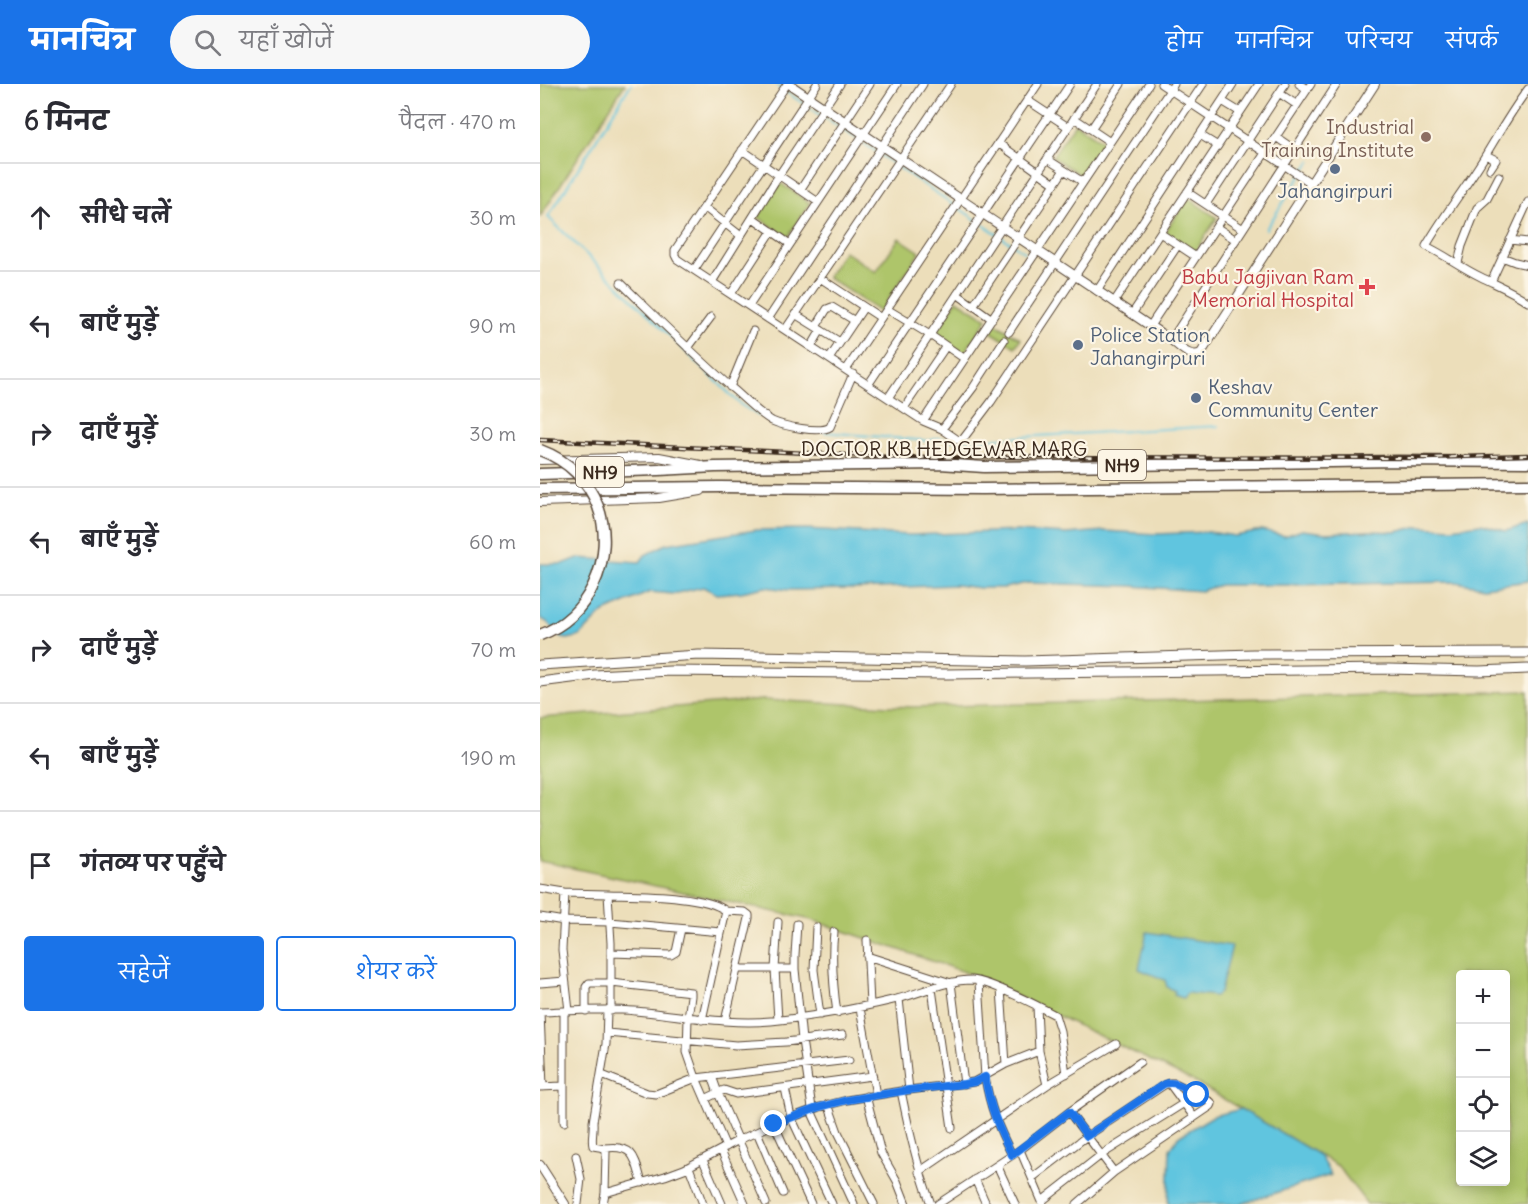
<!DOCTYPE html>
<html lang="hi">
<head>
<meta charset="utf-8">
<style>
  :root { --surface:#fff; --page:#f7f7f7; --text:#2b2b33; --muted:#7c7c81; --line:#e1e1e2; --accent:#1a73e8 }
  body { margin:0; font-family:Delius,"Playpen Sans Deva",sans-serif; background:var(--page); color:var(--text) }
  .controls { position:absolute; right:18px; bottom:18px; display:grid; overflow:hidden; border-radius:6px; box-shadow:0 3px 15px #0003 }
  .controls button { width:54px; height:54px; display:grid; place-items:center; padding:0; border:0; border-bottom:2px solid var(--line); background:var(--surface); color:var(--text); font:30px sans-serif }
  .stop { position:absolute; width:18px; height:18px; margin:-14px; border:4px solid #1a73e8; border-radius:50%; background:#fff }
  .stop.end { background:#1a73e8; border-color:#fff; box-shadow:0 2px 6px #0008 }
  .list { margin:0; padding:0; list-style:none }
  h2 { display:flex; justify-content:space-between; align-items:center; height:78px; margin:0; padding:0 24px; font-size:26px }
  h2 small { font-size:20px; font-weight:400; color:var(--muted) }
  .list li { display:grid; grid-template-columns:39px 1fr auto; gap:18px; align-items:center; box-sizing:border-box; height:108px; padding:0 24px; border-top:2px solid var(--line) }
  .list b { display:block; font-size:22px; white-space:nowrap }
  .list em { font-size:20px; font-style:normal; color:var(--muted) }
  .actions { display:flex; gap:12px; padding:18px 24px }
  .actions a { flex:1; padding:14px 0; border:2px solid var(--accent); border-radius:6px; text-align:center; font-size:21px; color:var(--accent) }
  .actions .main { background:var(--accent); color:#fff }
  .icon { flex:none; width:33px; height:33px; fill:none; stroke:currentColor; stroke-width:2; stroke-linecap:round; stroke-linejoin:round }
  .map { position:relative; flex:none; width:988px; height:1120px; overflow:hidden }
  header { display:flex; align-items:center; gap:36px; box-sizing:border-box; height:84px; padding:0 30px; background:var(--accent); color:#fff }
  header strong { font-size:28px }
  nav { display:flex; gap:33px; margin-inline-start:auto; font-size:21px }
  .search { width:420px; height:54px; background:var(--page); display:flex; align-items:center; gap:15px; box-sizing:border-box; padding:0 21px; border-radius:33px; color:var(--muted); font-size:22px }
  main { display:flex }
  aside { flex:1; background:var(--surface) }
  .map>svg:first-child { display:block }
</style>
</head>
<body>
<header>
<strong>मानचित्र</strong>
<div class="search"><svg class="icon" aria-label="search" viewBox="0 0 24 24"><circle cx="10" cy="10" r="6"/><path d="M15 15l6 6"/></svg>यहाँ खोजें</div>
<nav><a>होम</a><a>मानचित्र</a><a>परिचय</a><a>संपर्क</a></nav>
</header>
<main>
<aside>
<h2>6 मिनट<small>पैदल · 470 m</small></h2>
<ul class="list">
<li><svg class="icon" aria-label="ahead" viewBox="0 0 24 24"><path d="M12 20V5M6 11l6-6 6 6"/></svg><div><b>सीधे चलें</b></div><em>30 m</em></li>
<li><svg class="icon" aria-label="left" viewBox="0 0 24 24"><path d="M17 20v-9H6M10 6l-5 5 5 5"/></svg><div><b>बाएँ मुड़ें</b></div><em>90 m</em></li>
<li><svg class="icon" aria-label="right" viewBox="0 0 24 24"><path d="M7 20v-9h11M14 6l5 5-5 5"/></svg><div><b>दाएँ मुड़ें</b></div><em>30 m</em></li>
<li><svg class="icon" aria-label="left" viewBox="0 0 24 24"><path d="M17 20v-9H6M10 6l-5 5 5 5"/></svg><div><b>बाएँ मुड़ें</b></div><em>60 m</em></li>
<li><svg class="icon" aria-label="right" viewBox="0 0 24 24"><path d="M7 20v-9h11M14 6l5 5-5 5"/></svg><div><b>दाएँ मुड़ें</b></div><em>70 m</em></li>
<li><svg class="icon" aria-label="left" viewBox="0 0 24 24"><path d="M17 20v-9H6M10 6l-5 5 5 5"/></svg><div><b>बाएँ मुड़ें</b></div><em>190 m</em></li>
<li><svg class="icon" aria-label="arrive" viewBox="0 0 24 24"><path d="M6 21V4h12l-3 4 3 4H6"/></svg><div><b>गंतव्य पर पहुँचे</b></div></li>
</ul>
<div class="actions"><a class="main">सहेजें</a><a>शेयर करें</a></div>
</aside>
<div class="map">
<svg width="988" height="1120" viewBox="0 0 988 1120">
  <rect width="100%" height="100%" fill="#fcf5e5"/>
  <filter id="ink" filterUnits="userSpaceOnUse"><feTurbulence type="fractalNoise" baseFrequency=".0167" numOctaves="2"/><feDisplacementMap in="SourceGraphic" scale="12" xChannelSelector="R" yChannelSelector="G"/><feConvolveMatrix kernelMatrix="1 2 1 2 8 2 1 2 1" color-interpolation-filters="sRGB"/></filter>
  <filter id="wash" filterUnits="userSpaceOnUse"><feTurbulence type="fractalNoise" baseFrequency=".008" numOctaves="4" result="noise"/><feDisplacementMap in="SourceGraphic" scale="24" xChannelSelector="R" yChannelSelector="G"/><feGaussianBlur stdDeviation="1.35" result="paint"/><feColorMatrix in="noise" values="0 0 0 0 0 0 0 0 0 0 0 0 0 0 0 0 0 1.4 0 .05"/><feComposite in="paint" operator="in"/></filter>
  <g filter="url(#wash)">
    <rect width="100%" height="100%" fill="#ecdeba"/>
    <path fill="#aec56a" stroke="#747844" stroke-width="1.5" fill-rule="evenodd" d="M0,0h85l-85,133z
      M535,39l29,19 -22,34 -30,-19z
      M240,99l30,20 -22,34 -30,-20z
      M648,114l29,20 -22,34 -30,-20z
      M359,154l21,14 -40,60 -53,-35 17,-26 32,21z
      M417,216l30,19 -23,35 -30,-20z
      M453,238l28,17 -6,8 -27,-17z
      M988,607v513h-161l-29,-38 -145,-85 -220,-106 -161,-55 -272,-59v-143l223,-18 149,7zM920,890h46v208h-46z"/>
    <path fill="#61c5df" stroke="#4e787e" stroke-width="1.5" d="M940,440l26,7 22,-7v57l-44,6 -28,-5 -169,3h-67l-19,6 -70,-5 -104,-3 -23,5h-24l-24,-3 -102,4 -65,1 -24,-3 -24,5 -24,2 -14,-7 -30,7 -23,-2 -46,20 -24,24 -12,3 -7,-1 -14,-16 -7,-4v-54h23l15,-6 62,4 5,-7 21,-11 90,-14 51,-1 103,6 108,-4 48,3 38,-3 52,3 53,-2 26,4 27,-5 23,5 17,-6 24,3 42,-2 28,1 24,-6 32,2z
      M607,848l85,14 -12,46 -5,4 -28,-3 -4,5 -9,-3 1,-4 -8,-4 -2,-7 -26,-11z
      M701,1025l78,46 12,20 -90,29h-73l2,-55 8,-12 35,-21z"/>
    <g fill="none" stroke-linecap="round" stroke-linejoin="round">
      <path stroke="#61c5df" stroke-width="2" d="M91,0l-83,133 193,188 18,11
        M237,2l98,65
        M340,71l144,97
        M726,145l45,-69
        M234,341l5,3 7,1
        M284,348l105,9 10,-3 17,3
        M424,358l37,-4 218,-12"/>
    </g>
  </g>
  <g filter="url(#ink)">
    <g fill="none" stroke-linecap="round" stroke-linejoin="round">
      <defs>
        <path id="minor" d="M247,0l-112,166v5l2,4 246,162 19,8 16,11 5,-1 28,-37 212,-318
          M621,0l150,99
          M759,0l8,5
          M988,5c-16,21 -29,44 -43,67 -19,31 -41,59 -59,90 19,9 36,22 55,31 16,8 32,14 47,25
          M739,9l18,12
          M487,16l41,27
          M682,17l18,11
          M534,34l36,24
          M551,45l30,-45
          M660,51l18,11
          M736,53l19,13
          M458,59l57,41
          M202,66l76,52
          M946,71l10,5 -6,9
          M507,75l36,23
          M260,106l70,-106
          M647,108l56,37
          M666,120l79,-120
          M164,123l37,29
          M213,134l37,26
          M676,143l20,13
          M620,149l36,24
          M970,156l18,2
          M962,173l13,5 13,3
          M918,179l4,-17 15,-38 10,-9 12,-23
          M154,186l123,-186
          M280,194l61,40
          M172,198l67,-107 61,-91
          M951,198l37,-80
          M81,199c37,36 73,72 112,106 12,10 25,24 39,32 11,5 48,13 58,6l23,-53
          M557,207l136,-207
          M191,210l41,-63
          M417,210l35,25
          M574,218l145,-218
          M209,222l148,-222
          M433,222l91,-136
          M347,225l43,26 35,24
          M255,230l45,28
          M592,230l46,-69
          M228,235l155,-235
          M610,242l161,-242
          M276,243l11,-18 5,-2 23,14
          M245,246l166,-246
          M469,248l165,-248
          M631,256l166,-256
          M271,263l10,-17
          M148,264l23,-31
          M289,275l35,-52
          M306,286l192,-286
          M328,301l202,-301
          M190,303l23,-56
          M348,314l209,-314
          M364,324l42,-62
          M383,337l226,-337
          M402,345l31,-41 31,-48
          M0,805l25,4 43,1
          M25,809l-3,57 7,61
          M0,833l24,4 46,1 111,10
          M238,838l-3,47 3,51
          M257,840l-2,31v14l7,71 11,75 41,89
          M276,843l-2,43 6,45
          M294,848c-3,27 -1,53 3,81
          M327,856l3,65
          M71,869l60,2 5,-3 5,-23
          M327,872l84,27 13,101
          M197,885h58
          M439,898l6,95c5,31 13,50 27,78
          M0,899l25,-2
          M392,905l20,139
          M461,905l5,75
          M359,915l10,91
          M497,922l2,45
          M320,924l16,87
          M46,927v-24l3,-4h22l80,9v4l-3,22 -1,34 9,26 30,69
          M71,927v-68l-3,-49c28,1 98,0 118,17l-24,109
          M0,928c32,-1 64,-4 95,-1 46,4 91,14 136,10 43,-4 84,-12 126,-22 24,-6 49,-19 75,-19 17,1 66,26 83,35l5,16 6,43
          M0,928l3,75
          M185,937l24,-103v-3l-4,-3 -19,-1
          M67,949l129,12 50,-3 57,-7
          M62,991l45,18 9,1 40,-16 153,-18
          M172,992l6,17 48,110
          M629,999l25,34
          M0,1003l23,-1
          M245,1004l6,29 41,87
          M361,1007l73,-9 32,-18 33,-13 8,34
          M326,1012l15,57 16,28 9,23
          M165,1015l19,-9 12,4 136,-18
          M288,1020l10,28 36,72
          M529,1028l71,-50
          M24,1038v-111
          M234,1040l37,80
          M217,1048l26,61
          M65,1064c30,-4 30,11 37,35
          M181,1066l24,54
          M480,1066l23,54
          M36,1072l5,23 -3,25
          M163,1076l19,44
          M457,1081l18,39
          M149,1083l14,37
          M379,1088l128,-87 69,-41
          M492,1094l55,-42 77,-51 5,-2h6l36,19 1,2 -1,2 -97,66
          M435,1095l11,25
          M65,1109l1,-41 -1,-4 -12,-2c-2,-7 1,-16 0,-24l13,-78 1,-34
          M502,1117l59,-46 96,-60
          M63,1120l2,-11 60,-17 19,-7 55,-29 35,-16 46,-17 27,-7 54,-9c8,39 16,75 30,113
          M398,1120l82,-54 49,-38 45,60 -37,32"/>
        <path id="tertiary" d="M249,0l382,256c8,6 19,19 30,13l174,-269
          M0,376l119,-3 42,8
          M0,418l119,-4 42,-7
          M0,1081l25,39"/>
        <path id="secondary" d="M0,581l159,-10 326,6 228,-7 275,-1
          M0,598l55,-7 75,-4 276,3 442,-5 91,2 49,-2"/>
        <path id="trunk" d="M0,390l119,-4 56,-3 225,-3 44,3 414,-6 130,1
          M0,405l179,-2 264,2 545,-5"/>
      </defs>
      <use href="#minor" stroke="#564535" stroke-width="9"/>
      <use href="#tertiary" stroke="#564535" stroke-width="10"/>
      <use href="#secondary" stroke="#564535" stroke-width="11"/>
      <use href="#trunk" stroke="#564535" stroke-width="13"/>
      <use href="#minor" stroke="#fff" stroke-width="7"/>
      <use href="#tertiary" stroke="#fff" stroke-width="8"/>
      <use href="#secondary" stroke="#fff" stroke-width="9"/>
      <use href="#trunk" stroke="#fff" stroke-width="10"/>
      <defs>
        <path id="rail" d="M0,356l370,18 92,-1 423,1 103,-3"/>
      </defs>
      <use href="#rail" stroke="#3b2a1e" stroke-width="4.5"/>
      <use href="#rail" stroke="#fcf5e5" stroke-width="2" stroke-dasharray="7" stroke-linecap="butt"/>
      <defs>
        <path id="trunk-bridge" d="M0,366c57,21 79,82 53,136 -11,23 -29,40 -53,49"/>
      </defs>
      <use href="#trunk-bridge" stroke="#564535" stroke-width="13" stroke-linecap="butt"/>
      <use href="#trunk-bridge" stroke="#fff" stroke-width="10"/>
    </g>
  </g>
  <g fill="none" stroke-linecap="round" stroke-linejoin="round" filter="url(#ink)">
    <path stroke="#1a73e8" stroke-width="8" d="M234,1040l46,-17 27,-7 62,-10 55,-6 10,-2 11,-5c5,31 13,50 27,78l57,-43 18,24 77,-52c12,-4 23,5 33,11"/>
  </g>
  <circle fill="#8d6e63" stroke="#fcf5e5" stroke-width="2" cx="886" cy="53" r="6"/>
  <g fill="#5c6f8a" stroke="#fcf5e5" stroke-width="2">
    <circle cx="795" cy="85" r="6"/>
    <circle cx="538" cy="261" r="6"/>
    <circle cx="656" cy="314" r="6"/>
  </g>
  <path fill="#e0444e" stroke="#fcf5e5" stroke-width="2" d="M824 194h6v6h6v6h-6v6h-6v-6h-6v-6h6z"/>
  <g text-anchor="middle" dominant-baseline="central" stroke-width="4.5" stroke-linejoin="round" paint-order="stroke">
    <g fill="#fcf5e5" stroke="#75675a" stroke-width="1.5">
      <rect x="558" y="366" width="48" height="30" rx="4.5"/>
      <rect x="36" y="373" width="48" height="30" rx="4.5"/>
    </g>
    <g font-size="18" font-weight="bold" fill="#3b2a1e">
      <text x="582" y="381">NH9</text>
      <text x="60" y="388">NH9</text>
    </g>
    <g font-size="20" fill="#785e54" stroke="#fcf5e5" text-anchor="end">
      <text x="874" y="42">Industrial<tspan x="874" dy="23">Training Institute</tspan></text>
    </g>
    <g font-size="20" fill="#4e5e75" stroke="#fcf5e5" text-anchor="start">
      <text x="795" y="106" text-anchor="middle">Jahangirpuri</text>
      <text x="550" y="250">Police Station<tspan x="550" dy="23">Jahangirpuri</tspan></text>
      <text x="668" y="302">Keshav<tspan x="668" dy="23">Community Center</tspan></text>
    </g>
    <g font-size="20" fill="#be3a42" stroke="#fcf5e5" text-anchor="end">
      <text x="814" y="192">Babu Jagjivan Ram<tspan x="814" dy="23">Memorial Hospital</tspan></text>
    </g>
    <g font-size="20" fill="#3b2a1e" stroke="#fcf5e5">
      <text x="404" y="364">DOCTOR KB HEDGEWAR MARG</text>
    </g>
  </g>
</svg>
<div class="controls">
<button>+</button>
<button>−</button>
<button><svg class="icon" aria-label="locate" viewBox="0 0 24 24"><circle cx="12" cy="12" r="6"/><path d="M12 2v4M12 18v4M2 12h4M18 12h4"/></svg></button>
<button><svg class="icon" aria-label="layers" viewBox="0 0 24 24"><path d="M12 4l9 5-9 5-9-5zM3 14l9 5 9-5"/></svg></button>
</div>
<div class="stop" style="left:657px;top:1011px"></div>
<div class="stop end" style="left:234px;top:1040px"></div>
</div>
</main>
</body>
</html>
